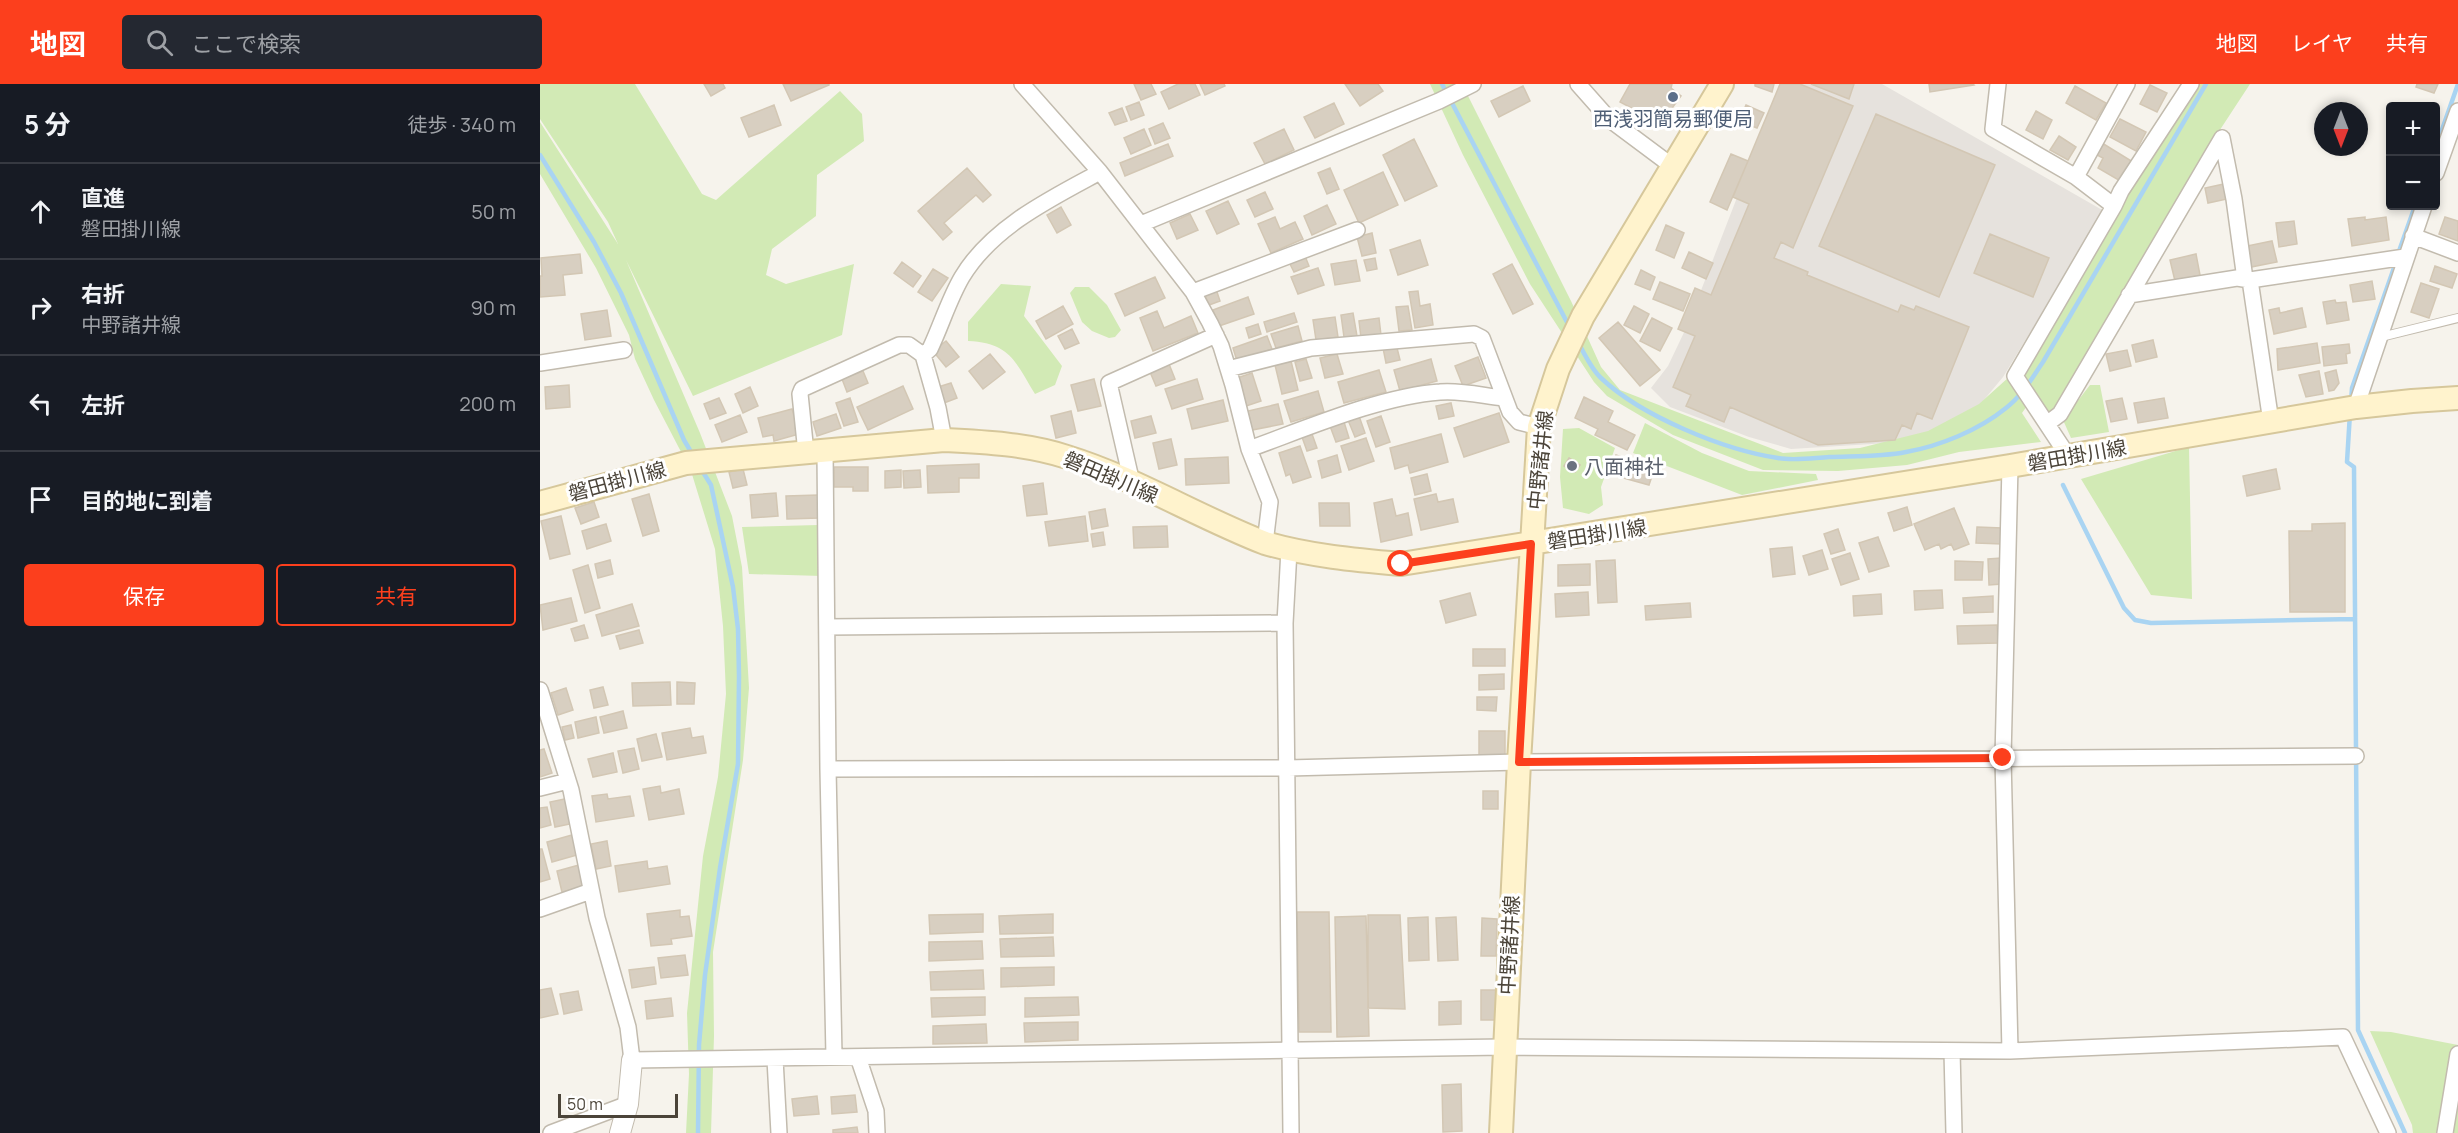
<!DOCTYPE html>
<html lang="ja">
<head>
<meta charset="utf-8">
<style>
  :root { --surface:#171b24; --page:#242831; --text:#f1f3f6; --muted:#9ea1a6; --line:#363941; --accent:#fc3f1d }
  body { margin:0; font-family:Manrope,"Noto Sans JP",sans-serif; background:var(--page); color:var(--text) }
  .controls { position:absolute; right:18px; top:18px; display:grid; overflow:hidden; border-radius:6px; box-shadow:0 3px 9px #0003 }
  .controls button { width:54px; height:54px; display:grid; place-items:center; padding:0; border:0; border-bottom:2px solid var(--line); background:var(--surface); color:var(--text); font:30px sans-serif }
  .compass { position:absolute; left:1774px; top:18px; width:54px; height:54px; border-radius:50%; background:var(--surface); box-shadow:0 3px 9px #0003; rotate:180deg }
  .scale { position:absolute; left:18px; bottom:15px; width:120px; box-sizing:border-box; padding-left:6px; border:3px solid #4b4439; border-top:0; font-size:16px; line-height:21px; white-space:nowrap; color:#4b4439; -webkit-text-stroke:4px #fff; paint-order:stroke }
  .stop { position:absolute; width:18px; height:18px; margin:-14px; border:4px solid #fc3f1d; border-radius:50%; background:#fff }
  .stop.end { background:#fc3f1d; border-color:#fff; box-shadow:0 2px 6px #0008 }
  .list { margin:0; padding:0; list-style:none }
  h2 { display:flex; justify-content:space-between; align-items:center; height:78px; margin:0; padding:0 24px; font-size:26px }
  h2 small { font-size:20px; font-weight:400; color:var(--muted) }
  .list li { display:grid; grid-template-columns:39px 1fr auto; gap:18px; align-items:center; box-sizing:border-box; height:96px; padding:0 24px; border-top:2px solid var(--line) }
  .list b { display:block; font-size:22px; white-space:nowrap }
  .list p { margin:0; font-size:20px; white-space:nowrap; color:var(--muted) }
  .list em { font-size:20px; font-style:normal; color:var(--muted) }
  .actions { display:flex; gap:12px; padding:18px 24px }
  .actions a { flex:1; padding:14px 0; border:2px solid var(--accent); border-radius:6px; text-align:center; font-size:21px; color:var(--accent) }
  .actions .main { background:var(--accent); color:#fff }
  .icon { flex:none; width:33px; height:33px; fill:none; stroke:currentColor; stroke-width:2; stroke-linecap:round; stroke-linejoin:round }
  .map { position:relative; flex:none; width:1918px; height:1049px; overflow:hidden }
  header { display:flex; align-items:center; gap:36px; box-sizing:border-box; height:84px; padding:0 30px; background:var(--accent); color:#fff }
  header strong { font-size:28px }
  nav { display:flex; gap:33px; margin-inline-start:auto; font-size:21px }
  .search { width:420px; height:54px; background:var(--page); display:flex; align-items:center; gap:15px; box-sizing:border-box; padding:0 21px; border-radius:6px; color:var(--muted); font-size:22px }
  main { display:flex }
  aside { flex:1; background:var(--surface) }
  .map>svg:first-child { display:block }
</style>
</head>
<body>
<header>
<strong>地図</strong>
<div class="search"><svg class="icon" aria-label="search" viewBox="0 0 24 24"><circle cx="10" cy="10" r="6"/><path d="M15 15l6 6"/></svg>ここで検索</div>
<nav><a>地図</a><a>レイヤ</a><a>共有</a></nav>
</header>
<main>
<aside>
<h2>5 分<small>徒歩 · 340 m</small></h2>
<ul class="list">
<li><svg class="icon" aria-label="ahead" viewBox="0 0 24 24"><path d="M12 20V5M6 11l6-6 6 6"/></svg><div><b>直進</b><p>磐田掛川線</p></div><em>50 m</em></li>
<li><svg class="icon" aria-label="right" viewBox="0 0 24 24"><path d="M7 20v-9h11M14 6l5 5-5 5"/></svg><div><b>右折</b><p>中野諸井線</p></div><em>90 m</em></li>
<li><svg class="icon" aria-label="left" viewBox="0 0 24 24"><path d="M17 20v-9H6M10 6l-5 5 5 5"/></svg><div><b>左折</b></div><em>200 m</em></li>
<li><svg class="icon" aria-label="arrive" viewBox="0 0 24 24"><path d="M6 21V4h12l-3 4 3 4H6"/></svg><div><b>目的地に到着</b></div></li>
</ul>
<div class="actions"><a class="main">保存</a><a>共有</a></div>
</aside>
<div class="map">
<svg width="1918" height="1049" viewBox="0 0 1918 1049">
  <rect width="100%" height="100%" fill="#f6f3ec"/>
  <path fill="#e6e2dd" d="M1241,0h101l222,127 -101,166 -25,30 -43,26 -31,9 -113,7 -42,-12 -79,-30 -19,-19 17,-22 20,-42z"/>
  <path fill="#d2eab5" d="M0,0h95l67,110 14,6 124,-109 22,23 2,27 -47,34 -1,41 -44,33 -6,26 20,9 68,-20 -12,71 -149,61 -67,-136 74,173 32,83 10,51 7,121 -6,72 -30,192 1,84 -3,97h-25l3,-59 -2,-61 16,-157 15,-79 8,-83 -3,-68 -8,-77 -24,-78 -37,-71 -19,-41 -6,-24 -33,-67 -56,-94v-52l78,122 -10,-22 -68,-103z
    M890,0h32l109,217 30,66 19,23 163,63 77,-5 68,-17 51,-27 40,-36 174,-284h57l-38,58 -158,277 -20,-23 -12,17 19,29 -82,10 -52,13 -69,6 -75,-1 -90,-35 -66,-39 -13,-14 -64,-98 -67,-129z
    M461,200l30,2 -7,30 38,50 -7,19 -20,9c-20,-33 -25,-51 -67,-53v-19z
    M535,203h14l18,18 14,25 -6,7 -6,1 -17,-7 -10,-9 -12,-29z
    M1550,301h10l9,47 -38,6 -8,-18z
    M1105,339l57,30 47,18 67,3 2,6 -76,15 -109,-42z
    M1039,344l36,20 -14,39 2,18 -14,9 -26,-6 -3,-31 3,-48z
    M1649,363l3,152 -41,-4 -70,-116z
    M278,441l4,51 -73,-2 -7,-47z
    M1830,947l21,1 67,13v88h-45l-1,-8z"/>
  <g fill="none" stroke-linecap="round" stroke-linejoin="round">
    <path stroke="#a9d4f2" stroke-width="4.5" d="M902,0l127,242
      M1896,63l22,-63
      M0,71l54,87 27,51 63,147 10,17
      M1858,170l17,-48
      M1039,260c6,11 13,26 22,34 40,38 123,72 177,80 16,3 34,0 51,-1 25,-1 52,0 77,-5 34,-6 73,-22 100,-44 16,-12 26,-30 37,-46l163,-278
      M1811,318l1,-14 44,-126
      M1810,329l-3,49 7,5 4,563 47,103
      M1523,401l61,123 11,12 16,3 203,-4
      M158,1049l1,-88 6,-70 15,-107 18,-104 1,-88 -1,-47 -5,-42 -22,-102 -10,-16"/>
  </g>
  <path fill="#d8cfc1" stroke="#d3c7b4" stroke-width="1.5" d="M164,0h19l2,4 -14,8z
    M243,0h46v1l-38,16z
    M594,0h17l5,10 -15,6z
    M638,0h17l5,11 -31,14 -8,-17z
    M660,0h24l1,2 -20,9z
    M805,0h33l5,7 -23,15z
    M1090,0h42l-1,4 10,8 -11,15 -8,-2 -8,11 -34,-18z
    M1215,0h19l-2,8 -17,-6z
    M1240,0h20l53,22 -60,142 -12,-6 -7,16 34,14 -1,3 91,37 3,-7 13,5 2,-4 53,21 -37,92 -15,-6 -6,16 -9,-4 -7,15 -77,5 -88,-38 -6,15 -38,-16 5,-11 -18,-8 22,-51 -17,-7 17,-41 16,7 38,-91 -16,-7z
    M1271,0h43l-5,15z
    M1389,0h44l1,1 -44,7z
    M1877,0h21l-4,9 -18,-6z
    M1610,1l17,8 -10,19 -17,-8z
    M983,2l7,15 -31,16 -8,-16z
    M1535,2l31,17 -10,17 -30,-17z
    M599,18l5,13 -13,5 -5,-13z
    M794,19l10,21 -29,14 -11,-21z
    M234,21l7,20 -32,12 -8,-19z
    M1206,21l18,8 -7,15 -18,-7z
    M582,24l5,13 -12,4 -6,-12z
    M1496,27l16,9 -9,19 -17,-9z
    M1336,30l119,51 -56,132 -120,-51z
    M1580,35l26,13 -10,19 -26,-14z
    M623,39l7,15 -15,6 -6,-15z
    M604,45l7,16 -20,9 -7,-16z
    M744,45l10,21 -29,14 -11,-21z
    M1519,52l17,11 -8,13 -18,-10z
    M874,55l23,47 -32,15 -22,-46z
    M1562,59l31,19 -11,20 -24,-14 5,-10 -8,-4z
    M628,60l5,12 -48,20 -5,-13z
    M1191,70l17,7 -21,49 -17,-8z
    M427,84l24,27 -8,7 -7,-7 -32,28 8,9 -9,8 -25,-29z
    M790,84l9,21 -12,5 -9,-21z
    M843,88l15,33 -39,18 -15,-33z
    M1684,100l3,15 -19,4 -3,-15z
    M725,108l8,17 -18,8 -8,-17z
    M688,117l11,23 -22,10 -11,-23z
    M787,121l9,19 -24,11 -8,-19z
    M521,123l10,18 -14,8 -10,-18z
    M650,130l8,16 -21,9 -7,-16z
    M735,133l5,12 15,-7 8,17 -32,14 -13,-29z
    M1825,133v3l21,-3 3,23 -37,6 -4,-27z
    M1905,133l13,4v20l-19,-7z
    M1754,137l3,23 -18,3 -3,-24z
    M1126,141l18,8 -10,25 -18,-8z
    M832,149l4,20 -14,3 -5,-19z
    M1450,150l59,24 -16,39 -59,-24z
    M880,156l8,25 -30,10 -8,-25z
    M1732,157l5,21 -26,5 -4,-21z
    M1149,168l24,11 -7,16 -24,-11z
    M40,170l2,19 -19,2 2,20 -25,2v-21h2l-1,-18z
    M1656,170l4,21 -25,6 -5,-21z
    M765,172l4,10 -15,6 -5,-10z
    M835,174l2,11 -10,2 -3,-11z
    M816,176l4,21 -25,4 -4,-21z
    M362,178l19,14 -8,11 -19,-14z
    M972,180l21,40 -20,10 -20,-40z
    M1895,182l22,8 -5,14 -22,-7z
    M778,184l6,17 -26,9 -7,-17z
    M393,185l15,9 -16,23 -14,-9z
    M1101,186l14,7 -5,13 -15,-6z
    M615,193l10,21 -40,18 -10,-22z
    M1832,197l3,18 -22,3 -3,-17z
    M1120,198l30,12 -7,17 -30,-12z
    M1881,199l18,6 -10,29 -18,-6z
    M676,205l4,12 -11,4 -5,-12z
    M878,207l2,15 10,-2 3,21 -18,3 -6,-36z
    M708,213l6,17 -35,12 -6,-16z
    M1795,216l1,3 10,-1 3,18 -22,4 -4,-22z
    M523,222l10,18 -27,15 -10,-18z
    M868,222l4,24 -13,1 -3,-24z
    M1094,222l15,8 -9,19 -16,-8z
    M1739,224l1,5 22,-5 4,19 -32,7 -5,-24z
    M67,226l4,26 -26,4 -4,-26z
    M617,227l7,17 27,-12 7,17 -45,18 -13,-33z
    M754,229l3,9 -30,10 -3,-10z
    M813,229l4,23 -13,1 -3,-22z
    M795,233l3,20 -22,3 -3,-20z
    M839,234l2,17 -20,3 -2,-17z
    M1112,234l20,10 -12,23 -20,-10z
    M1078,238l42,48 -20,16 -41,-48z
    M718,240l3,10 -12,4 -3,-10z
    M758,242l4,15 -26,7 -5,-14z
    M532,245l7,14 -14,6 -7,-13z
    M727,252l5,13 -35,12 -4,-13z
    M1613,256l4,17 -21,5 -4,-17z
    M406,257l13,16 -13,10 -13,-16z
    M1777,259l3,20 -42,7 -1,-21z
    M856,260l4,16 -14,3 -3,-15z
    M1809,260l1,9 -4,1 1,9 -23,3 -2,-19z
    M1587,266l4,16 -21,5 -4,-17z
    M450,270l15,18 -22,17 -14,-18z
    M797,270l6,20 -18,4 -5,-20z
    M938,273l8,21 -23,8 -8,-20z
    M766,275l6,19 -12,3 -5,-19z
    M891,275l6,22 -37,10 -6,-21z
    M751,277l7,29 -16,4 -7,-29z
    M629,280l6,15 -19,7 -6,-14z
    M839,286l7,22 -42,11 -6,-21z
    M1796,286l3,13 -5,7 -5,1 -4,-18z
    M323,287l5,12 -21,9 -5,-13z
    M1779,287l4,23 -17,3 -7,-22z
    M712,289l9,28 -15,5 -9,-28z
    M554,295l7,27 -23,5 -7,-26z
    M657,295l6,20 -31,10 -7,-20z
    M411,299l6,15 -13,5 -6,-16z
    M29,301l1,22 -24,2 -1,-22z
    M363,302l10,23 -45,21 -11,-23z
    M210,303l8,19 -15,7 -8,-19z
    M778,307l6,21 -33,10 -7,-21z
    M1044,313l29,14 -5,11 27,13 -8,15 -32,-15 3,-6 -23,-11z
    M179,314l7,15 -16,6 -6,-15z
    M310,314l8,24 -14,4 -8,-23z
    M1582,314l5,21 -16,3 -5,-21z
    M1624,314l4,20 -30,5 -4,-20z
    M683,316l5,21 -36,8 -5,-20z
    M911,319l3,13 -15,3 -3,-13z
    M738,320l5,20 -31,6 -4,-19z
    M252,325l7,25 -25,7 -1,-6 -10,2 -5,-19z
    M531,327l5,22 -20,5 -5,-22z
    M959,329l10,29 -45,15 -10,-29z
    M296,330l5,14 -24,8 -4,-14z
    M200,331l7,17 -25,10 -7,-17z
    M611,332l5,17 -21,5 -4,-17z
    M819,332l6,17 -10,4 -7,-17z
    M841,332l9,26 -14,5 -9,-26z
    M804,338l5,16 -13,4 -6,-16z
    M772,350l5,14 -10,3 -5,-14z
    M901,350l7,28 -38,11 -2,-8 -13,4 -5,-21z
    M826,354l8,23 -25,9 -8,-24z
    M631,355l6,26 -18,4 -6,-26z
    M760,362l11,31 -18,6 -3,-9 -4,2 -7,-23z
    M797,371l4,17 -19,6 -4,-17z
    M1076,371l20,7 -1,5 17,9 -3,9 -40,-11z
    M688,373l1,26 -43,2 -1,-26z
    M1029,374l11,7 -5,7 -11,-6z
    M439,380v14h-20v14l-31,1 -1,-27z
    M294,383h34v24h-15v-4h-19z
    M203,385l4,16 -14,3 -4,-16z
    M1736,385l4,20 -33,7 -4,-20z
    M361,386v17l-16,1v-17z
    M380,386l1,17 -17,1 -1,-17z
    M887,390l4,17 -16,4 -4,-17z
    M503,399l4,31 -20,2 -4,-30z
    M236,409l2,23 -26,2 -2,-23z
    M109,410l10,37 -16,5 -11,-37z
    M896,410l2,8 15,-3 5,23 -37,8 -7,-31z
    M278,411l1,23 -32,1 -1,-23z
    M852,415l4,17 12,-3 4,22 -31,7 -7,-39z
    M54,418l5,15 -18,7 -6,-16z
    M779,419h30l1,23h-30z
    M1367,423l5,18 -18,6 -6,-18z
    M1414,424l15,36 -15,6 -3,-6 -10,5 -2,-5 -14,6 -11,-26z
    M565,425l3,17 -16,3 -3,-17z
    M21,432l9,38 -20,5 -9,-38z
    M545,432l3,25 -39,5 -4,-24z
    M1805,439v89h-55l-1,-81h23v-7z
    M66,440l5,17 -24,8 -5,-18z
    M627,442l1,21 -34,1 -1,-21z
    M1437,443l25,1v16l-26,-1z
    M1298,445l7,21 -14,4 -7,-20z
    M563,448l2,13 -12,2 -2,-13z
    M1338,453l11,29 -20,6 -10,-29z
    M1252,463l3,27 -22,3 -3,-28z
    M1282,466l6,19 -19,6 -6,-19z
    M1310,469l9,26 -18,6 -9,-26z
    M1461,474l1,26 -13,1 -1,-26z
    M70,476l3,14 -15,4 -3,-14z
    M1075,476l2,42 -19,1 -2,-42z
    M1415,477l28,1 -1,18h-27z
    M1050,480v21l-32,1v-21z
    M48,481l12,43 -15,5 -12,-43z
    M1402,506l1,18 -28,2 -1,-19z
    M1048,508l1,23 -33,2 -1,-23z
    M930,509l6,22 -30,8 -6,-22z
    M1341,510l1,20 -28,2 -1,-20z
    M1453,512v16l-29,1 -1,-15z
    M31,514l6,23 -34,9 -3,-25z
    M1150,519l1,14 -45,3 -1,-14z
    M92,520l7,22 -37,10 -6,-21z
    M44,541l4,13 -13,3 -4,-12z
    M1457,541l1,18 -40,1 -1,-18z
    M99,546l4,13 -23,6 -4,-13z
    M933,565h32v17h-32z
    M964,590v15l-25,1v-15z
    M130,598l1,23 -38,1 -1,-23z
    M137,598l18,1 -1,21h-17z
    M63,603l5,18 -14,3 -4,-18z
    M26,604l7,22 -15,5 -7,-22z
    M937,613h20l-1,14 -19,-1z
    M83,627l4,17 -23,5 -4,-16z
    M56,633l3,16 -21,5 -3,-16z
    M31,641l3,13 -9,2 -3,-13z
    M150,644l2,10 11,-2 3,17 -39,7 -5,-27z
    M939,647h26v25h-26z
    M116,650l6,23 -20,4 -5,-22z
    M94,664l5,21 -16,4 -5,-22z
    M4,665l8,24 -12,4v-27z
    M73,669l4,19 -24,5 -5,-18z
    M120,702l1,7 18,-4 5,25 -35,6 -6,-31z
    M943,707h15v18h-15z
    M67,710l1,5 22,-3 4,20 -38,6 -4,-26z
    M25,715l5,25 -15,3 -5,-25z
    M7,723l4,18 -11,3v-20z
    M32,751l5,20 -25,7 -5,-20z
    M67,757l4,25 -15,3 -5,-25z
    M0,765h2l8,30 -10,3z
    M107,777l1,8 19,-3 3,18 -51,8 -4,-26z
    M39,781l6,21 -23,6 -5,-21z
    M140,826v7l9,-1 3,20 -21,3 1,5 -21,2 -4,-32z
    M757,828h32l2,120h-32z
    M443,830v18l-53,2 -1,-19z
    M513,830v19l-53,1 -1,-18z
    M828,831h32l5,94 -37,-1z
    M826,832l3,120 -32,1 -2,-120z
    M888,833l1,43 -20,1 -1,-43z
    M916,833l2,43 -20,1 -2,-43z
    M942,834l15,1 -1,37h-15z
    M513,853l1,19 -53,1 -1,-18z
    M442,857l1,18 -54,2v-19z
    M145,871l3,20 -27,3 -3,-20z
    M114,883l2,17 -24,4 -3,-18z
    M514,883v18l-53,2v-19z
    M443,886l1,19 -53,1 -1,-18z
    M11,904l7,26 -18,4v-28z
    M941,906h16v30h-16z
    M38,907l4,19 -18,4 -4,-20z
    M445,913v18l-53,2 -1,-19z
    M538,913l1,18 -54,2v-19z
    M131,914l2,18 -26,3 -2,-18z
    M921,917v23l-22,1v-23z
    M538,938v18l-53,2 -1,-19z
    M446,940l1,19 -54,1v-18z
    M921,1000l1,47 -19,1 -1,-47z
    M315,1011l2,17 -25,2 -1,-17z
    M277,1012l2,18 -25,2 -2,-17z
    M317,1043l1,6h-25v-3z"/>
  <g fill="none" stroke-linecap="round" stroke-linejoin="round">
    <defs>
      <path id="service" d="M1841,253l77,-19"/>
      <path id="minor" d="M482,0l78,88 93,120 17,31 11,23 12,39 16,64 21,53 -5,41
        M1038,0l31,35 63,47
        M1458,0l-5,45 83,48 38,29 -99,170 53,80
        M1682,54l12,61 11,80
        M1896,89l22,-62
        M1536,93l51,-93
        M1574,122l7,-15 70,-107
        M601,140l298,-123 34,-17
        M1873,152l45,17
        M653,208l164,-62
        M1589,211l108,-17 13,2
        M0,279l84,-13
        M688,285l83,-21 163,-14 8,4 28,74 9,10 20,5
        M1816,323l68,-201
        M1731,338l-21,-142 155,-23
        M1508,339l12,-9 162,-276
        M404,356l-6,-32 -15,-53 7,-6c11,-23 19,-50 32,-72 30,-50 88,-78 138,-105
        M709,365c56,-20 132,-53 191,-57 21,-2 44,4 64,6
        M285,367l3,318 6,287
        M266,369l-6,-59 2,-5 97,-44h10l14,10
        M1470,382l-7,292 7,293
        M592,399l-23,-100 107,-48
        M749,466l-4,73 6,510
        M287,543l458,-4
        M0,606l31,100 26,128 31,109 4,33 872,-13 506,4 333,-14 45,96
        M288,685l460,-1 231,-6 837,-6
        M0,704l28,-7
        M0,825l51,-18
        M1412,967l2,82
        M318,973l18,54 1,22
        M235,975l4,74
        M11,1049l77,-29
        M1905,1049l13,-79"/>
      <path id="tertiary" d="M80,1049l8,-29 4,-44"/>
      <path id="secondary" d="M0,419l146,-40 258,-23c41,2 83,4 123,17 68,21 131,60 198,86 45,13 90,17 136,21l609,-98 346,-59 56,-6 46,-3
        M961,1049l18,-371 20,-335 19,-58 25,-53 139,-232"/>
    </defs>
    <use href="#service" stroke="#c2bbae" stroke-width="10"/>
    <use href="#minor" stroke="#c2bbae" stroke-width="18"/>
    <use href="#tertiary" stroke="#c2bbae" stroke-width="22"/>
    <use href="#secondary" stroke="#d6c79b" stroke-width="26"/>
    <use href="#service" stroke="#fff" stroke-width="8"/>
    <use href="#minor" stroke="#fff" stroke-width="15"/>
    <use href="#tertiary" stroke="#fff" stroke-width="20"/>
    <use href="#secondary" stroke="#fff3cd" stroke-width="22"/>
  </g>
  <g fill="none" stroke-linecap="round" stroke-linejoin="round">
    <path stroke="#fc3f1d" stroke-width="8" d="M861,480l130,-20 -12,218 484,-4"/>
  </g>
  <circle fill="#5c6f8a" stroke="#fff" stroke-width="2" cx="1133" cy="13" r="6"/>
  <circle fill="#6b7280" stroke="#fff" stroke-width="2" cx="1032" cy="382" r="6"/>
  <g text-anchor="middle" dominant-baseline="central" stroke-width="6" stroke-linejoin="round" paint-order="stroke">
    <g font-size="20" fill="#4e5e75" stroke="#fff">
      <text x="1133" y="34">西浅羽簡易郵便局</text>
    </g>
    <g font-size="20" fill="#4b4439" stroke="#fff">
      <text transform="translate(1537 371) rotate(-10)">磐田掛川線</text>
      <text transform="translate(1000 376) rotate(-84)">中野諸井線</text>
      <text transform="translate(571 393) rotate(23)">磐田掛川線</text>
      <text transform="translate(77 397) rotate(-15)">磐田掛川線</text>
      <text transform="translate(1057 450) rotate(-9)">磐田掛川線</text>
      <text transform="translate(969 861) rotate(-87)">中野諸井線</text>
    </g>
    <g font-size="20" fill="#5b616d" stroke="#fff" text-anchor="start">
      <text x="1044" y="382">八面神社</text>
    </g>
  </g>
</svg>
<div class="controls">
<button>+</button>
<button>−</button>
</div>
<svg class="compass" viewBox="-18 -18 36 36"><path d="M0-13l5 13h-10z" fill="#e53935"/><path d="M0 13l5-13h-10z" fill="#9ea1a6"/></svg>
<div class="scale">50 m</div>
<div class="stop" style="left:861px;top:480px"></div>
<div class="stop end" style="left:1463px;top:674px"></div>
</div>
</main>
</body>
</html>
